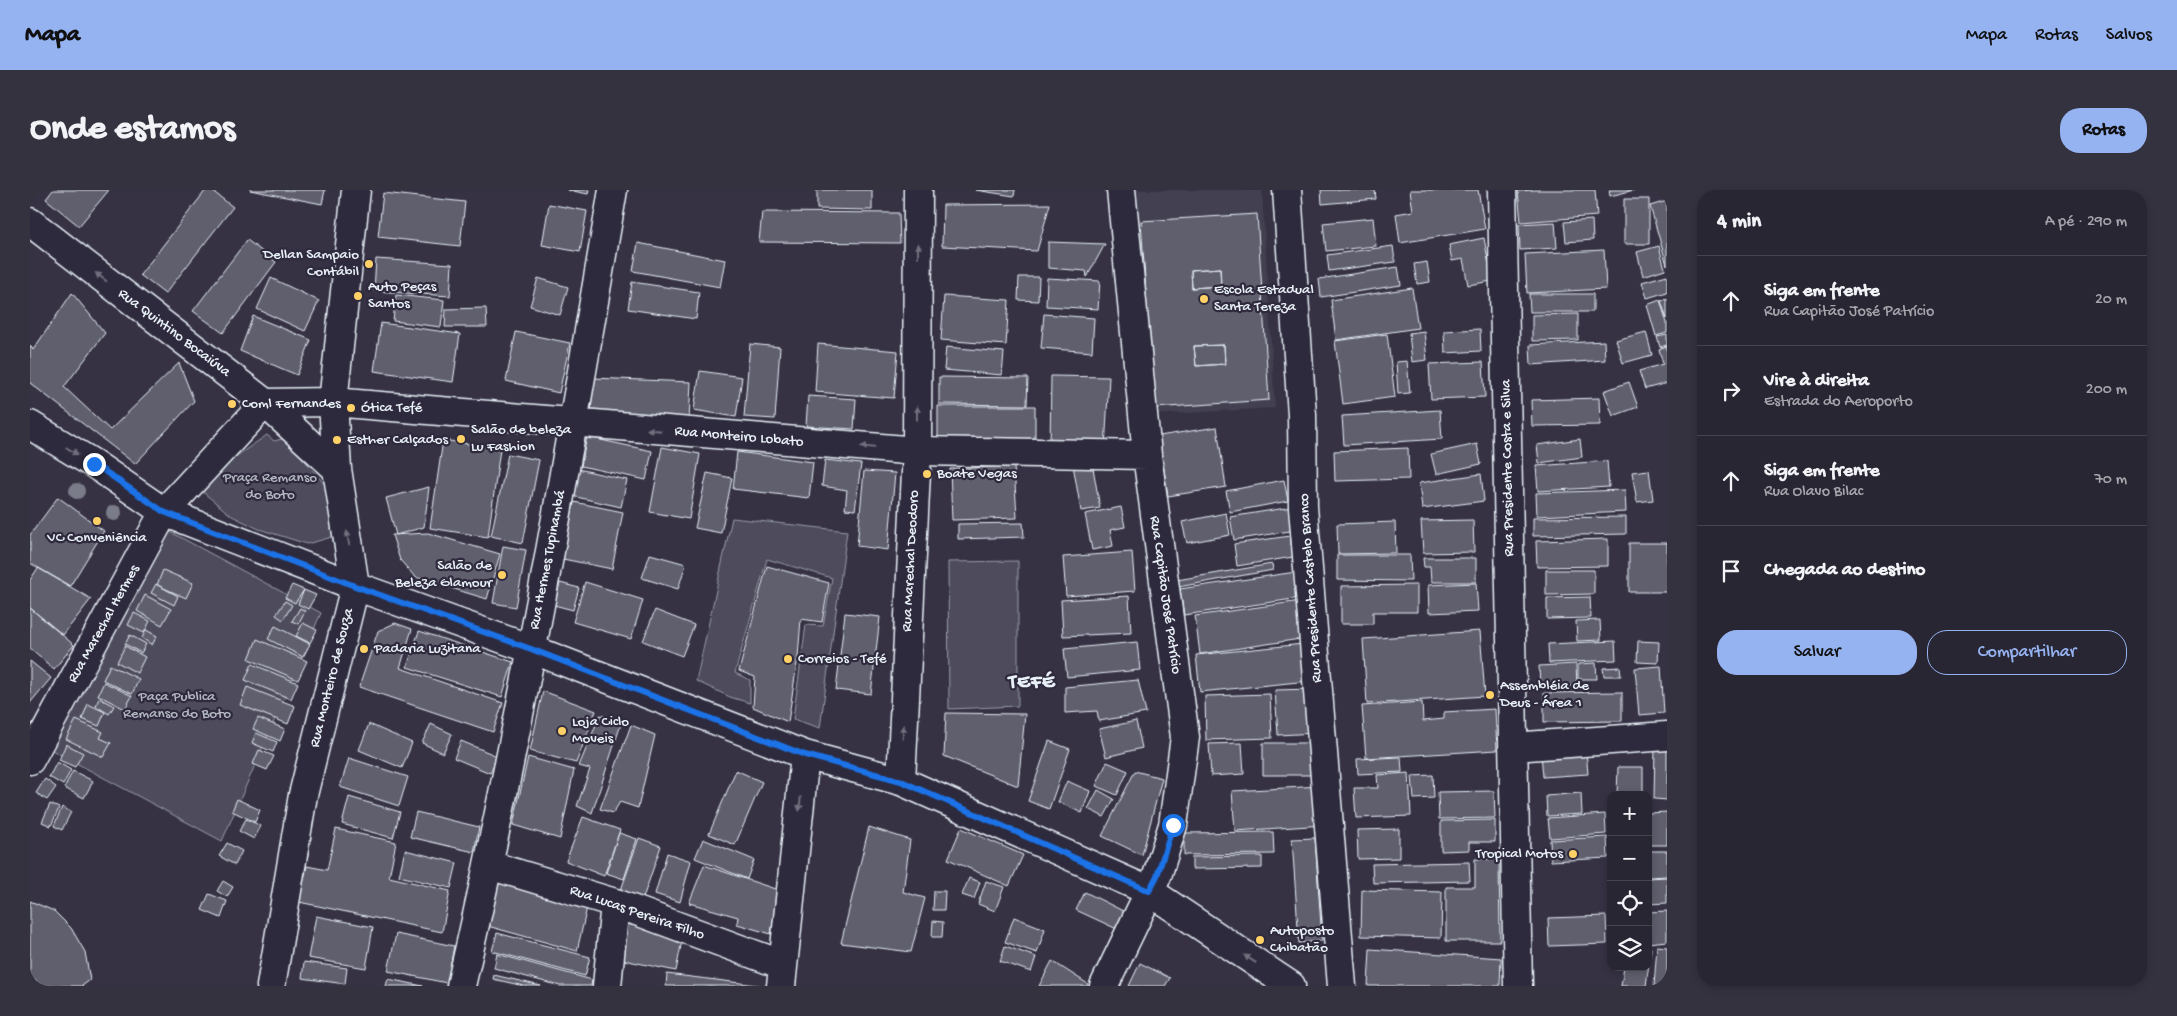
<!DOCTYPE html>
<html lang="pt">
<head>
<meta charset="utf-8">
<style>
  :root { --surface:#282633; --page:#34323f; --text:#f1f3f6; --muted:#a5a5ac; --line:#44434e; --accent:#95b2f1 }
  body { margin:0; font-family:"Gochi Hand",sans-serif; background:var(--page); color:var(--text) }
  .controls { position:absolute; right:15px; bottom:15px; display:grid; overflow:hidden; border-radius:10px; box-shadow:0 2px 8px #0003 }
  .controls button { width:45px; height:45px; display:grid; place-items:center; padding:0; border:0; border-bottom:1px solid var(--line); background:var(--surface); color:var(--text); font:25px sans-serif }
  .stop { position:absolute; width:15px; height:15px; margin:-11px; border:4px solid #1a73e8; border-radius:50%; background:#fff }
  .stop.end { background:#1a73e8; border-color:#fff; box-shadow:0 1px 5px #0008 }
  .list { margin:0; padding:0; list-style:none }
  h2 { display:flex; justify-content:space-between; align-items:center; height:65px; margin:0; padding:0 20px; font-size:21px }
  h2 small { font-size:16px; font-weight:400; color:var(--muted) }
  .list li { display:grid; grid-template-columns:32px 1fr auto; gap:15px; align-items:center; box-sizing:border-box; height:90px; padding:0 20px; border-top:1px solid var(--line) }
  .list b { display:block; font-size:19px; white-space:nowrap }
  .list p { margin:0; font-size:16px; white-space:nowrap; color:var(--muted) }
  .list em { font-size:16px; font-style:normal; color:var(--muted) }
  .actions { display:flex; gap:10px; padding:15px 20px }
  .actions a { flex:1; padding:11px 0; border:1px solid var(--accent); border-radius:20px; text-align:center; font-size:18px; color:var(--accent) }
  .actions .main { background:var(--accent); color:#111 }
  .icon { flex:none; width:28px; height:28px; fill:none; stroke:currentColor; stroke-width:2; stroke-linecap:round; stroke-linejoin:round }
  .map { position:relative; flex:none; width:1637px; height:796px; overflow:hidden; border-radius:20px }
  header { display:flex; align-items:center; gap:30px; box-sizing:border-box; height:70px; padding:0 25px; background:var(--accent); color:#111 }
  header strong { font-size:24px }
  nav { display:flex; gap:28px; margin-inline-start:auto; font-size:18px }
  .intro { display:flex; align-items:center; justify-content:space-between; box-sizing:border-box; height:120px; padding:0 30px }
  h1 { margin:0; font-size:35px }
  .button { padding:12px 22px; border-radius:20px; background:var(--accent); color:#111; font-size:18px; font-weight:700 }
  main { display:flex; gap:30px; padding:0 30px }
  aside { flex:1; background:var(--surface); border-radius:20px; box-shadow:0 2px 8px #0003 }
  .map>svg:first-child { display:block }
</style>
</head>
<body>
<header>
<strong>Mapa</strong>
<nav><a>Mapa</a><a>Rotas</a><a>Salvos</a></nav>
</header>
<div class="intro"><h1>Onde estamos</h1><a class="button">Rotas</a></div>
<main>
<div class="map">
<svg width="1637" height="796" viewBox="0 0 1637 796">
  <rect width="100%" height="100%" fill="#363244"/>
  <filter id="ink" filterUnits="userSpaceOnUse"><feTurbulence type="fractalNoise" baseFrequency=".02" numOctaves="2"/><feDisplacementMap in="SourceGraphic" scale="10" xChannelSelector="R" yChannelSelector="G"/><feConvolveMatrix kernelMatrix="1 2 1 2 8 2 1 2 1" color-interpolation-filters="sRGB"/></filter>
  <g filter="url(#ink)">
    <path fill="#433f51" d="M1101,0h131l13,218 -125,7z"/>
    <path fill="#4d4b5c" stroke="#9a9eaa" d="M237,245l7,6 12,-3 40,48 13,37 -7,14 -25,7 -48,-15 -27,-13 -33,-27 26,-25z
      M702,328l115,13 -27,197 -27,-9 13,-94 17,1 9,-48 -65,-19 -32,114 15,7v23l-20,-6 -34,-16z
      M133,338l158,85 -99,228 -172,-92z
      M988,371v145l-69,3 -1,-147z"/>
    <path fill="#605e6e" stroke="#e8f1f8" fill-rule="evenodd" d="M23,0h56l-30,36 -33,-27z
      M176,0h5l22,17 -68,87 -25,-19z
      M220,0h75l-3,14z
      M538,0h21l-1,4z
      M787,0h55v20l-55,-1z
      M945,0h40l-1,6z
      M1291,0h54l1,9 -54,5z
      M1380,0h68l7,39 -85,14 -4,-29 17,-3z
      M1507,0h58l2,26 -76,6 -3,-31z
      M1579,0h25l-24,6z
      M353,3l82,9 -5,44 -82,-9z
      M1594,9h25v45h-25z
      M1637,11v64l-17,-59z
      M519,14l38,7 -7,41 -38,-7z
      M1020,14l-13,47 -95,-5 1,-41z
      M732,22l137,1 1,30 -141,-1z
      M1227,24l12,186 -115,8 -13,-187zM1190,78l1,18 -29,2 -1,-18zM1194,155l1,19 -29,2 -2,-20z
      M1343,28l3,28 -50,5 -3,-28z
      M1562,30l1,20 -27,2 -2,-20z
      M1525,32l2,26 -37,2 -1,-26z
      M1454,48l8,43 -24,4 -5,-26 -11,2 -3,-16z
      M217,50l29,22 -53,71 -30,-22z
      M1018,52l57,2 -18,33 -1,-6 -38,-3z
      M608,53l87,17 -5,27 -87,-16z
      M1363,56l2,16 -66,9 -2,-16z
      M1629,56l6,23 -22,7 -6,-24z
      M1574,60l2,39 -79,4 -2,-39z
      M346,69l76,5 -2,32 -76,-5z
      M1397,72l3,20 -13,2 -3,-20z
      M1368,77l3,18 -80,12 -2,-18z
      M1190,78l1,18 -29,2 -1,-18z
      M1637,85v17l-20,6 -5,-16z
      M989,87h20l-1,24 -20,-1z
      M241,88l48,23 -14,30 -48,-22z
      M508,88l30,9 -8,28 -30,-9z
      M1017,88l53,3 -2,28 -52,-3z
      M602,92l67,10 -3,27 -68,-10z
      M1382,98l6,40 -82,12 -5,-40z
      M42,103l33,40 -41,54 46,43 69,-67 15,38 -59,63 -105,-81v-38l3,5z
      M1499,104h64v18h-63z
      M366,105l48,5 -3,27 -48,-6z
      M914,106l65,4 -3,45 -65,-5z
      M1637,109v20l-6,-18z
      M1630,110l7,23v10l-11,3 -9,-31z
      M456,118l1,19h-42l1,-18z
      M1014,124l50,4 -2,34 -51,-4z
      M1548,124v26l-46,1v-26z
      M223,126l58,24 -14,35 -57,-24z
      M351,133l79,11 -7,48 -79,-11z
      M1450,139l1,22 -36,2 -1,-22z
      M1394,141l3,29 -15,2 -3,-29z
      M486,142l54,11 -11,50 -53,-12z
      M1616,142l6,23 -29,8 -7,-23z
      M1357,144l8,63 -52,7 -8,-63z
      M1637,145v10l-7,2 -3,-10z
      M1574,151l1,19 -74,5 -1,-20z
      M720,154l30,3 -5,72 -31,-2z
      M788,154l80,7 -4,47 -79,-6z
      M1194,155l1,19 -29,2 -2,-20z
      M1637,156v37l-22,6 -6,-18 24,-7 -4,-15z
      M916,157l58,5 -2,23 -58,-5z
      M1377,171l3,32 -12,1 -2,-32z
      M1453,172l2,35 -54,2 -2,-35z
      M670,181l42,6 -6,40 -42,-7z
      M1021,186l58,1 -4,72 -55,-1z
      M909,187l89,1 -1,27 -88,-1z
      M563,188l98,4 -2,38 -98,-5z
      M1599,192l9,25 -25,9 -9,-25z
      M778,206l48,3 -2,30 -48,-3z
      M1569,208l1,27 -68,1 -1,-26z
      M908,216h97v38h-97z
      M1410,220l2,29 -98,6 -2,-29z
      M1187,237l9,60 -58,9 -9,-60z
      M557,247l65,14 -6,29 -65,-14z
      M1550,249l2,18 -43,6 -2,-18z
      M413,250l57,9 -12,88 -58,-9z
      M1447,254l4,20 -45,10 -5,-20z
      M632,257l38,7 -11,65 -39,-7z
      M1378,258l1,31 -74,2 -1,-30z
      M707,262l76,10 -4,36 -76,-9z
      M478,264l31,6 -16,83 -32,-7z
      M795,270l36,4 -6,46 -10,-1 2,-19 -25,-4z
      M1577,271l2,26 -71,4 -2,-25z
      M1062,272l8,46 -19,3 -8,-46z
      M984,276l3,52 -65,2 -2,-51z
      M548,279l49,11 -6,27 -49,-11z
      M1619,280l4,30 -16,2 -5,-30z
      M834,281l31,2 -7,77 -31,-4z
      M677,283l25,5 -11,55 -26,-5z
      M1451,284l3,27 -62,8 -3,-26z
      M1254,290l4,21 -58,11 -4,-21z
      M399,297l-5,40 -28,8 -10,-37z
      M1595,300l1,22 -89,4 -1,-23z
      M28,307l46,34 -34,55 -40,-23v-28z
      M544,312l49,10 -11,57 -49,-10z
      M1268,316l4,23 -68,11 -4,-23z
      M1091,317l4,20 -15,3 3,16 -21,4 -7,-36z
      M1196,323l4,22 -43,8 -5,-21z
      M1596,327v17l-93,2v-18z
      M1443,330l1,32 -51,1 -2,-32z
      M1365,332l1,31 -58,1 -1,-30z
      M993,333l1,14 -66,2v-15z
      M398,343l72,21 -13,45 -72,-22 -15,-17 -8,-25z
      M1260,346l3,21 -56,9 -3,-22z
      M1578,349v27l-71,1 -1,-26z
      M1599,353h38v49h-38z
      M473,356l23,4 -10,57 -23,-4z
      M1102,362l3,39 -69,5 -3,-39z
      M620,364l36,10 -8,25 -36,-11z
      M1307,365h73l1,26 -74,-1z
      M1393,368h53v24h-45l-1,-15h-6z
      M1242,374l1,6 -95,17 -1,-7z
      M737,376l62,17 -7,39 -21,-3 -3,38 -10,65 -35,-15 2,-30 -16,-6z
      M8,378l53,31 -28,36 -33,-27v-28z
      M133,380l30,13 -7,15 -29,-13z
      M1516,380h48v24l-48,1z
      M1266,382l4,26 -116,17 -4,-26z
      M555,392l58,18 -12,39 -58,-17z
      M530,393l19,5 -6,22 -19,-5z
      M1446,393l2,28 -49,2 -1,-28z
      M126,394l22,12 -4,9 -23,-12z
      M262,395l12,5 -9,13 -10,-5z
      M1387,395v27h-44v12h-32v-38z
      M274,400l12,5 -8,14 -10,-5z
      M115,405l26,14 -9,16 -25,-14z
      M1099,406l2,37 -68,3 -2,-36z
      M1560,407l1,21 -44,1v-21z
      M255,411l7,4 -9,15 -7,-5z
      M1271,411l6,37 -107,16 -5,-38z
      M0,418l44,37 -20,24 -24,-20z
      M270,418l5,3 -7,13 -6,-3z
      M625,420l39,15 -12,31 -39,-15z
      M104,423l16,8 -6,12 -16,-8z
      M815,423l35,4 -9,77 -35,-4z
      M1570,430l1,20 -24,1 -1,-20z
      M273,433l14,7 -7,13 -14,-7z
      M365,433l17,6 -12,39 103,35 -10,29 -134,-45 19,-56z
      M245,436l35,18 -7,13 -35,-18z
      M116,440l11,6 -5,9 -10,-7z
      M389,441l94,31 -11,35 -95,-30z
      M1450,441l5,65 -118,8 -4,-65z
      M100,445l16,9 -5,9 -16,-9z
      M227,449l50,22 -9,19 -49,-21z
      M1585,451l1,19 -67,3 -1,-19z
      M1608,451l21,1 -1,21 -21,-1z
      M1107,452l3,28 -73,7 -3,-28z
      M1273,454l5,37 -108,11 -4,-37z
      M95,456l20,11 -8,16 -20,-11z
      M0,471l21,17 -21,25z
      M1566,473l1,16h-19v-15z
      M222,474l46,19 -7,16 -46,-19z
      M1546,474l1,22 -37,2 -1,-22z
      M80,475l29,14 -7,15 -29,-14z
      M1631,476l3,47 -25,2 -4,-47z
      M1590,477l1,9h-17l-1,-8z
      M1108,490l8,33 -47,8 -2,-10 -32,2v-26z
      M74,492l28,14 -7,13 -27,-14z
      M217,497l48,19 -7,18 -48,-19z
      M1284,499l2,44 -38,2 -3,-45z
      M513,501l53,20 -20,52 -46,-12z
      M1592,502v29l-78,1v-29z
      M1240,504l2,44 -66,2 -1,-44z
      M69,508l15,8 -5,8 -13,-8z
      M1392,512l1,19 21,-2v-7l51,-3 2,41 -131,8 -4,-52z
      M58,514l17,8 -6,14 -17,-7z
      M916,523l79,1 -7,72 -74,-30z
      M570,525l22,6 -30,92 -15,-7 13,-37 -11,-3z
      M228,528l27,11 -5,12 -27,-12z
      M46,530l27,12 -3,6 11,5 -8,14 -37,-18z
      M1106,531l6,27 -36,9 -7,-28z
      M339,534l43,19 -10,25 -43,-18z
      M401,534l21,10 -9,19 -21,-10z
      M601,535l24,10 -17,73 -18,-6 -7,11 -13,-4z
      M226,543l21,9 -4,10 -21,-9z
      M431,551l36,15 -7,17 -36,-15z
      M1019,551l21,8 -21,60 -21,-8z
      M1212,553l2,31 -33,2 -2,-32z
      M1233,553h51v32h-51z
      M36,554l17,9 -8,14 -16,-7z
      M1625,556l12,1v53l-13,-1z
      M229,560l15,6 -7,14 -14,-6z
      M1556,560l2,24 -45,3 -2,-24z
      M498,567l46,13 -14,69 -47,-14z
      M1371,567l1,15 -44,2 -1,-15z
      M319,568l59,19 -9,29 -59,-19z
      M27,572l14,8 -8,15 -14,-8z
      M1077,572l21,9 -11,24 -21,-9z
      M1588,577h25v28h-26z
      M706,580l26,12 -27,63 -26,-11z
      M43,581l20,10 -9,17 -20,-10z
      M1105,581l27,7 -20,77 -40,-19z
      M1379,583l2,43 -55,2 -2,-30h24l-1,-13z
      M1403,585l1,23 -20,1 -2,-23z
      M15,589l11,8 -9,13 -11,-7z
      M1037,591l23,10 -8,22 -24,-11z
      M1291,596l3,39 -89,6 -3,-40z
      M1068,600l16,9 -10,18 -16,-8z
      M1464,601l1,27 -56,1 -1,-27z
      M1551,603l1,21 -35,2 -1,-20z
      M319,607l51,15 -7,26 -51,-14z
      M207,609l23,11 -5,12 -23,-11z
      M20,614l9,4 -8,18 -9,-4z
      M32,617l9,5 -9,18 -8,-4z
      M386,622l63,15 -5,25 -64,-15z
      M1637,622v33h-19v-32z
      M1575,624l1,20 -56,4 -2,-20z
      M553,627l37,13 -16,46 -38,-15z
      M216,629l15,7 -7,13 -15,-8z
      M1465,630v22h-26v8l-28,1v-30z
      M839,637l41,13 -7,52 22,6 -14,54 -70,-9z
      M931,638l62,27 -14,31 -61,-27z
      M306,639l60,13 -7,35 61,14 -8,41 -143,-30 8,-36 20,4z
      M1369,639v29l-41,1 -1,-29z
      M1243,642l1,22 -90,1v-22z
      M589,643l18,6 -13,40 -18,-6z
      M1577,647l1,21 -57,3 -1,-21z
      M609,648l22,8 -18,52 -22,-8z
      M1285,648l7,103 -23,2 -7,-104z
      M673,649l51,21 -7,19 -52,-21z
      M197,653l15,8 -7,14 -16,-9z
      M375,660l52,13 -6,25 -52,-12z
      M1618,661h19v25l-19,1z
      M637,663l24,8 -11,41 -25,-8z
      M1232,666v12l-70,1v-12z
      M1445,669h24l1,82h-54v-54h29z
      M1439,672l1,19 -97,2 -1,-19z
      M674,675l74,25 -7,44 -34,-10 1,-7 -49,-14z
      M1637,687v26l-19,1v-26z
      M939,688l11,4 -6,17 -12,-4z
      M193,691l10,6 -6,10 -10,-6z
      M461,691l97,22 -11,48 -93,-26z
      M956,691l18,6 -9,24 -17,-7z
      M1332,700l80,2 -1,46 -80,-2z
      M904,701h11l-1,19h-11z
      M1055,702l42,21 -8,17 -43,-20z
      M179,704l18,7 -6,17 -19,-8z
      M0,711l24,10 17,17 14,24 5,28 -8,6h-40l-12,-9z
      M1637,721v30l-19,2v-31z
      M286,726l57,11 -7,41 -58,-10z
      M1576,726l1,28 -58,2 -1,-28z
      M984,727l31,12 -8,24 -32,-11z
      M903,731l10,1 -1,15h-10z
      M591,733l62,12 -7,36 -62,-13z
      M467,743l93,24 -5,19 -93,-25z
      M366,744l58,12 -7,37 -59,-12z
      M975,756l31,11 -5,15 -31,-11z
      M1627,756l10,1v39h-13z
      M1618,758h3l-5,38h-25l3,-19h24z
      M1340,759l131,9 -1,28h-132z
      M467,764l95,26 -1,6h-31l-66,-18z
      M1022,771l36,23 -1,2h-48z
      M274,772l43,6 -2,16 -43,-6z
      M1110,773l30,15 -5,8h-36z
      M637,784l98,12h-99z
      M464,785l47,11h-17l-31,-7z
      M358,789l35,7h-37z"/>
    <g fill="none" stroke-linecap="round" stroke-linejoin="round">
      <defs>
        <path id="minor" d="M1257,0l15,225 1,92 39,479
          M1472,0l16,796
          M0,32l235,181 72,66
          M235,213l68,-1 584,49 230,4
          M0,235l64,39 70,48 191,74 176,63 274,106 96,26 248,110 142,95
          M1483,557l154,-11
          M0,570l134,-248 101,-109
          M871,591l16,-330 1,-261
          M459,675l126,38 168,62
          M241,796l32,-191 52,-209 -18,-117 -4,-67 23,-212
          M431,796c61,-263 107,-530 152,-796
          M577,796l8,-83
          M751,796l24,-231
          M1074,796l53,-110 16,-51 12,-88 -38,-282 -26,-265"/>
      </defs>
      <use href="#minor" stroke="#e8f1f8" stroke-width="31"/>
      <use href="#minor" stroke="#2f2a3d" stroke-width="28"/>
    </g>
    <g fill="#7a7b89">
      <circle cx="47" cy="301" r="8"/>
      <circle cx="84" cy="323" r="8"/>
    </g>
    <defs><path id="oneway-solid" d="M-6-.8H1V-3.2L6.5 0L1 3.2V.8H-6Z" transform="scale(1.25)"/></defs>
    <g fill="#70707e">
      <use href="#oneway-solid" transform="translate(888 60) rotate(-90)"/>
      <use href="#oneway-solid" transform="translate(71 87) rotate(-142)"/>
      <use href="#oneway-solid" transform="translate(887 223) rotate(-90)"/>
      <use href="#oneway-solid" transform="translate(624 240) rotate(-175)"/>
      <use href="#oneway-solid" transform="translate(838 257) rotate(-175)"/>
      <use href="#oneway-solid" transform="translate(42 261) rotate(32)"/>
      <use href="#oneway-solid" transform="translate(318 348) rotate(-99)"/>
      <use href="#oneway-solid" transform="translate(873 542) rotate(-87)"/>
      <use href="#oneway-solid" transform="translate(770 614) rotate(96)"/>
      <use href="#oneway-solid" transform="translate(1220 769) rotate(-146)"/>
    </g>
  </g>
  <g fill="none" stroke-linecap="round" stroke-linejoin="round" filter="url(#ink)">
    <path stroke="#1a73e8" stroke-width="6" d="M64,274l70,48 191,74 176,63 274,106 96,26 248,110 8,-15 16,-51"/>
  </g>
  <g fill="#ffd166" stroke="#2f2a3d" stroke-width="2">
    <circle cx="339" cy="74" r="5"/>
    <circle cx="328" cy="106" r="5"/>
    <circle cx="1174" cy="109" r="5"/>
    <circle cx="202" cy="214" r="5"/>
    <circle cx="321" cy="218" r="5"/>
    <circle cx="431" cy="249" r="5"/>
    <circle cx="307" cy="250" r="5"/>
    <circle cx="897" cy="284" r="5"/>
    <circle cx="67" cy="331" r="5"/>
    <circle cx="472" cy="385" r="5"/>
    <circle cx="334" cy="459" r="5"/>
    <circle cx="758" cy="469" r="5"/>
    <circle cx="1460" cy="505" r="5"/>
    <circle cx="532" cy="541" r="5"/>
    <circle cx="1543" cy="664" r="5"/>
    <circle cx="1230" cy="750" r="5"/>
  </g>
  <g text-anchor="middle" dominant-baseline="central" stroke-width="4.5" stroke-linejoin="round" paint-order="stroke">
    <g font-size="15" fill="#e8f1f8" stroke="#2f2a3d" text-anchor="start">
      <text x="329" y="65" text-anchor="end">Dellan Sampaio<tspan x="329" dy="17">Contábil</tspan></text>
      <text x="338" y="97">Auto Peças<tspan x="338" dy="17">Santos</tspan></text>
      <text x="1184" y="100">Escola Estadual<tspan x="1184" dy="17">Santa Tereza</tspan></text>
      <text x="212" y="214">Coml Fernandes</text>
      <text x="331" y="218">Ótica Tefé</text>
      <text x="441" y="240">Salão de beleza<tspan x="441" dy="17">Lu Fashion</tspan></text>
      <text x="317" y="250">Esther Calçados</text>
      <text x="907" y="284">Boate Vegas</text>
      <text x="67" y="348" text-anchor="middle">VC Conveniência</text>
      <text x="462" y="376" text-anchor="end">Salão de<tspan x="462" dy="17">Beleza Glamour</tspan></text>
      <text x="344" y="459">Padaria Luzitana</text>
      <text x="768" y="469">Correios - Tefé</text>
      <text x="1470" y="496">Assembléia de<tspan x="1470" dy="17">Deus - Área 1</tspan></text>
      <text x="542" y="532">Loja Ciclo<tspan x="542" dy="17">Moveis</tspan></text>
      <text x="1533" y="664" text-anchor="end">Tropical Motos</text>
      <text x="1240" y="741">Autoposto<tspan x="1240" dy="17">Chibatão</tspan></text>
    </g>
    <g font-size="15" fill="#e8f1f8" stroke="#2f2a3d">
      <text transform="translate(144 143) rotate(37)">Rua Quintino Bocaiúva</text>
      <text transform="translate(709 247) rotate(5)">Rua Monteiro Lobato</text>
      <text transform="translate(1478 278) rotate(-91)">Rua Presidente Costa e Silva</text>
      <text transform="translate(518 370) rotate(-79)">Rua Hermes Tupinambá</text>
      <text transform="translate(881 371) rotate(-87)">Rua Marechal Deodoro</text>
      <text transform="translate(1281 398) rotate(-94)">Rua Presidente Castelo Branco</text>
      <text transform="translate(1135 405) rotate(82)">Rua Capitão José Patrício</text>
      <text transform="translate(74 434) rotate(-61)">Rua Marechal Hermes</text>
      <text transform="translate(302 488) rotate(-76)">Rua Monteiro de Souza</text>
      <text transform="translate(607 723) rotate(19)">Rua Lucas Pereira Filho</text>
    </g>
    <g font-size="15" fill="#b2b7c1" stroke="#2f2a3d">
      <text x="240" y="288">Praça Remanso<tspan x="240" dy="17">do Boto</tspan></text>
      <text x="147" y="507">Paça Publica<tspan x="147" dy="17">Remanso do Boto</tspan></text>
    </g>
    <g font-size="20" font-weight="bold" letter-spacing="1" fill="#e8f1f8" stroke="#2f2a3d">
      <text x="1002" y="493">TEFÉ</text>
    </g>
  </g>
</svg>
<div class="controls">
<button>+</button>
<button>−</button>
<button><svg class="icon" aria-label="locate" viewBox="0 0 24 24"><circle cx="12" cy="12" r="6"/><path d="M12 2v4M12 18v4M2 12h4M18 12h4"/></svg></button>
<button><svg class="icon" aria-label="layers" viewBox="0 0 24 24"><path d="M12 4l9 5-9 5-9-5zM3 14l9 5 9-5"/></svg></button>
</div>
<div class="stop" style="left:1143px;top:635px"></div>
<div class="stop end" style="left:64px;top:274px"></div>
</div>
<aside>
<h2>4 min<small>A pé · 290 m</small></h2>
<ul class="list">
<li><svg class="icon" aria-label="ahead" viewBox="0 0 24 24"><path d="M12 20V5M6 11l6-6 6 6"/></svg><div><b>Siga em frente</b><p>Rua Capitão José Patrício</p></div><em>20 m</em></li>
<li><svg class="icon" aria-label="right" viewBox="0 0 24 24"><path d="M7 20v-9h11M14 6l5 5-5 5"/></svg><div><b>Vire à direita</b><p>Estrada do Aeroporto</p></div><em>200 m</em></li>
<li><svg class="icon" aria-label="ahead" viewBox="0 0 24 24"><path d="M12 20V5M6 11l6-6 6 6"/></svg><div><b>Siga em frente</b><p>Rua Olavo Bilac</p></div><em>70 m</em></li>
<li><svg class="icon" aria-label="arrive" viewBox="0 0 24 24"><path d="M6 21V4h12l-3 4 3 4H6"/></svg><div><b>Chegada ao destino</b></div></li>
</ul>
<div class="actions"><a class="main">Salvar</a><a>Compartilhar</a></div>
</aside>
</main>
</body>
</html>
